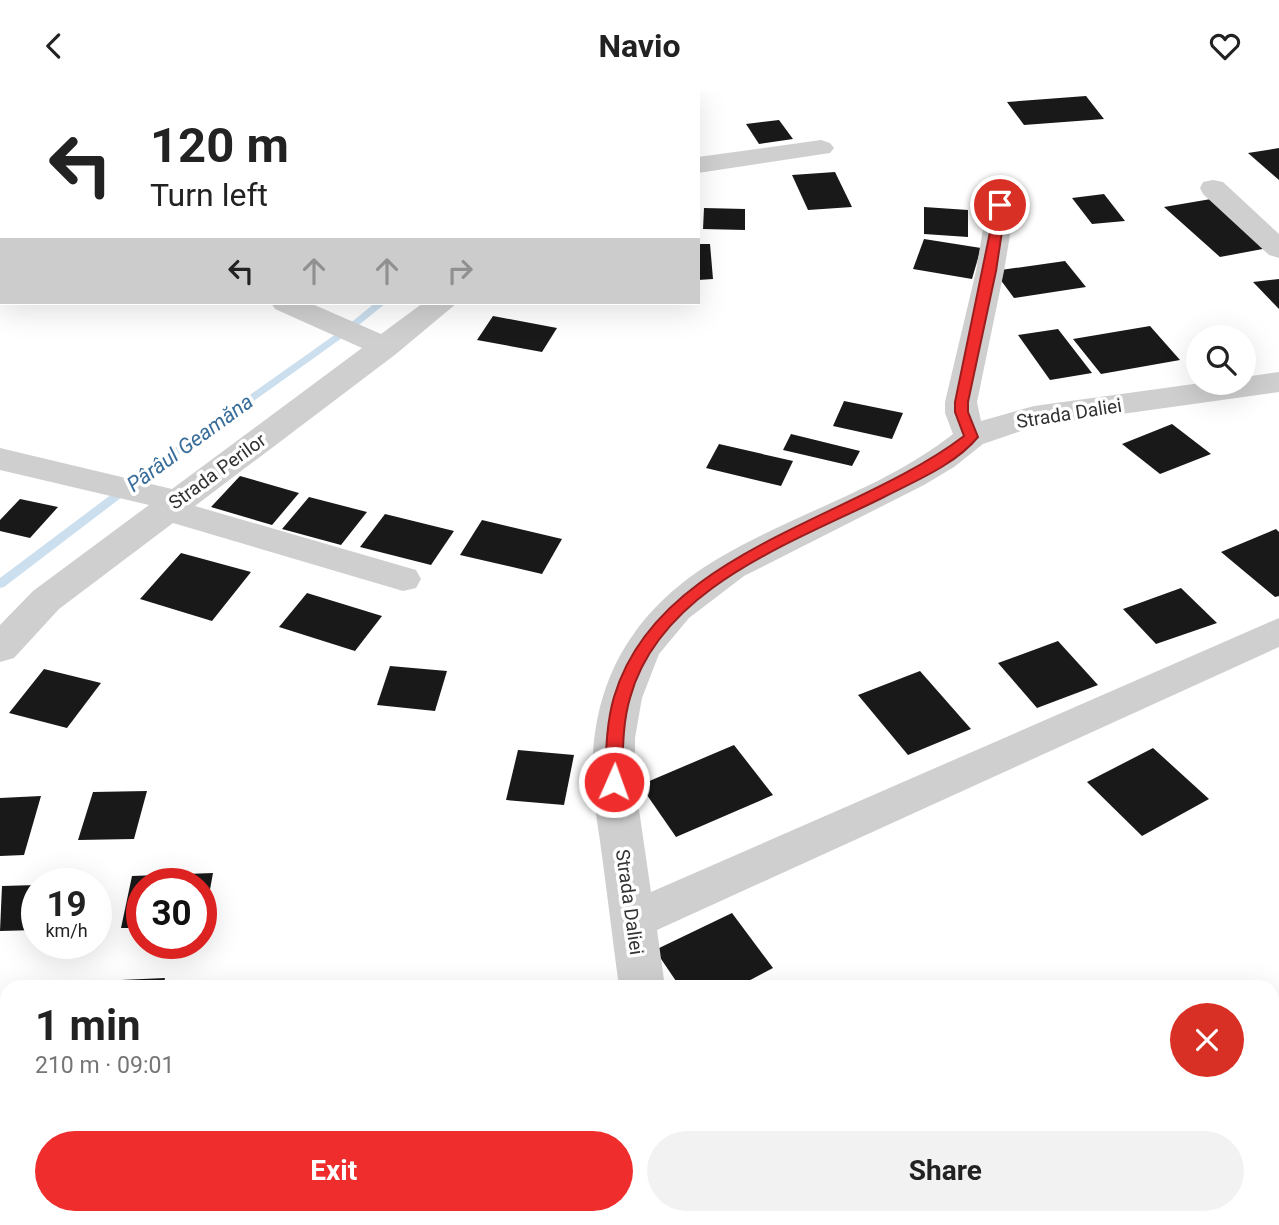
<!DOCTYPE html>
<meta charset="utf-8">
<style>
:root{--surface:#fff;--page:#f2f2f2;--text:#222;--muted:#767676;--accent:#ef2d2d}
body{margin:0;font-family:Roboto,sans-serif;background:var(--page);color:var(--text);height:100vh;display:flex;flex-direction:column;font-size:26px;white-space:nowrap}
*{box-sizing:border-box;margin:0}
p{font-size:23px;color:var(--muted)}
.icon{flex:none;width:38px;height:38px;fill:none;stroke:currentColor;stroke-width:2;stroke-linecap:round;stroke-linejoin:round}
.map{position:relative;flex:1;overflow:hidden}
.details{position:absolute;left:0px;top:889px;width:1279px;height:245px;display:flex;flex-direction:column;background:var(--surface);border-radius:21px 21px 0 0;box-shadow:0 7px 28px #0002}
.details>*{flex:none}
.guide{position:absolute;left:0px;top:0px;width:700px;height:214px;box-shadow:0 7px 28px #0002;background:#fff;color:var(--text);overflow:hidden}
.tools{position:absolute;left:1186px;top:234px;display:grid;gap:14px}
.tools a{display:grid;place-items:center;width:70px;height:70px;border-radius:50%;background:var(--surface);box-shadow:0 7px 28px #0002;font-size:35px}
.speed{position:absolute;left:21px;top:777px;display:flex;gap:14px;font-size:35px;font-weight:700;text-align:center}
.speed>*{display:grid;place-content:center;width:91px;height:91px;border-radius:50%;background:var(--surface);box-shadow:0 7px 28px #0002;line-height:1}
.speed small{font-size:18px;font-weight:400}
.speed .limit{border:10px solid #d22;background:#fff;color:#111}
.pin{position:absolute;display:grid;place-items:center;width:60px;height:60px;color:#fff;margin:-30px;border:4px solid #fff;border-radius:50%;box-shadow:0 2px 7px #0007}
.me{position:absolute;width:77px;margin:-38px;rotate:2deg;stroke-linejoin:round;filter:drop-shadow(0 0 5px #0008)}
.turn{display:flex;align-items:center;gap:24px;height:147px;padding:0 35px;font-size:32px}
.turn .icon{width:91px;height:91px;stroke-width:2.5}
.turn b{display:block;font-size:49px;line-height:60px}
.lanes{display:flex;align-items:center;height:66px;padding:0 35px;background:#0003;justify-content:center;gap:35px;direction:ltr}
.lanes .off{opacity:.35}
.round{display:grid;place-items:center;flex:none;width:74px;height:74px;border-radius:37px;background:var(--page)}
.head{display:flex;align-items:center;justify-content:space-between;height:119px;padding:0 35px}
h1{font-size:42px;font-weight:700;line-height:52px}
.button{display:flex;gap:14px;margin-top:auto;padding:14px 35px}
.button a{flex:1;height:80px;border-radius:42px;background:var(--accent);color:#fff;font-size:28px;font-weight:700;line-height:80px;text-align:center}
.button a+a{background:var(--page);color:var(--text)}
header{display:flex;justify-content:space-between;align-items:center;height:91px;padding:0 35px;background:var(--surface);font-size:32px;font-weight:700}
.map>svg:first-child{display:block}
</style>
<header><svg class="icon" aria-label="back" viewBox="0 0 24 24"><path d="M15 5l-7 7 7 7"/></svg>Navio<svg class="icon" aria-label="heart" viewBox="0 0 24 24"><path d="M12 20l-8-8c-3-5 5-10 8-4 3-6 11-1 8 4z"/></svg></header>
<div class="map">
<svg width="1279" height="1134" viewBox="0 0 1279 1134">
<rect width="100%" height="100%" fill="#fff"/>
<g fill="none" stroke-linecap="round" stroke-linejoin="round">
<!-- stream -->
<g fill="#cbdfef" fill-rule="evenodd">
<polygon points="450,0 458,0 459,2 451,2"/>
<polygon points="375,212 386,212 349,242 160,377 4,496 0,497 0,487 152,373 343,238"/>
</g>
</g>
<!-- building -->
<g fill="#191919">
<polygon points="1086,5 1104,28 1024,34 1007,11"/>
<polygon points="779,29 793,48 759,53 746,33"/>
<polygon points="1279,57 1279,89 1248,62"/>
<polygon points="835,81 852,116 808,119 792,84"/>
<polygon points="1104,103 1125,130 1092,133 1072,107"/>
<polygon points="1211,108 1268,157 1220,166 1164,116"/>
<polygon points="924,116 968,119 968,146 924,143"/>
<polygon points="704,117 745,118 745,139 703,138"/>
<polygon points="924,148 981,157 972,188 913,178"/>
<polygon points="698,153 710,153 713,188 698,189"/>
<polygon points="1065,170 1086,196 1014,207 994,180"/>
<polygon points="1279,188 1279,218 1253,191"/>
<polygon points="493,225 557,237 542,261 477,249"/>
<polygon points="1150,235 1180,269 1101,283 1073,248"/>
<polygon points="1058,238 1092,282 1050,289 1018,244"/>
<polygon points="844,310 903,322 892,348 833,335"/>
<polygon points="1172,333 1211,363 1160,383 1122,353"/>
<polygon points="791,343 860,360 852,375 783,359"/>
<polygon points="719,353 793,370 781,395 706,377"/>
<polygon points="240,385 299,402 272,434 211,416"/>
<polygon points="309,406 367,421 341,454 282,438"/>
<polygon points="20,408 58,416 30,447 0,440 0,429"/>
<polygon points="385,423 454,440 431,474 360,456"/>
<polygon points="482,429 562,448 542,483 460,464"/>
<polygon points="1276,438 1279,441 1279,505 1275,506 1221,461"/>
<polygon points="181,462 251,481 212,530 140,508"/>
<polygon points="1181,497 1217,532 1156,553 1123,518"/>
<polygon points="307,502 382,525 355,560 279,536"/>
<polygon points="1058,550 1098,594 1037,617 998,572"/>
<polygon points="390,575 447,580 435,620 377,614"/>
<polygon points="44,578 101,592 67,637 9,622"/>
<polygon points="920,580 971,638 908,664 858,604"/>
<polygon points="734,654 773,704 676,746 640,694"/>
<polygon points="1153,657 1209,708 1142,745 1087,691"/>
<polygon points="518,659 574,664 564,714 506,709"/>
<polygon points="147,700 134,748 78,749 93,701"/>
<polygon points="41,705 24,764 0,765 0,707"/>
<polygon points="213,782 203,837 201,793 142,793 142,837 121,837 132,785"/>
<polygon points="37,794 37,839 0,840 2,795"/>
<polygon points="732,822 773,877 737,896 680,896 655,859"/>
<polygon points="165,887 163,896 53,896 54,892"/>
<polygon points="23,1127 138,1127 137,1130 22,1134"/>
<polygon points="822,1127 942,1127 929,1134 827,1134"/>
</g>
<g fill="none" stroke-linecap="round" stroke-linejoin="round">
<!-- minor -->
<g fill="#cfcfcf" fill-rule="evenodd">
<polygon points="480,0 504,0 505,2 481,2"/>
<polygon points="821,49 830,52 834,57 830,62 698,82 698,66"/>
<polygon points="1213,89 1223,91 1279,143 1279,167 1269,164 1203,103 1200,97 1203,91"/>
<path d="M1001,106l10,2 4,6 -11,66 -27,131 4,19 53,-15 167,-23h43v-6l35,-5v20l-243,34 -53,18 -29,23 -30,18 -180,91 -55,42 -30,36 -17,44 -7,40v44l16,110 628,-274v29l-622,283 8,57h-46c-6,-44 -11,-87 -17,-131 -3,-25 -8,-50 -9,-74 -4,-100 41,-174 126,-224 76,-45 164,-69 234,-124l-8,-21v-11l31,-131 11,-66 4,-6z"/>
<polygon points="271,212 310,212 381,243 423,212 457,212 396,263 195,415 416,479 421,488 416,497 403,500 173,432 59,518 14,567 0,571 0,534 33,500 149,414 0,379 0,357 172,398 362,257 275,218"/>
<polygon points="650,1127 702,1127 704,1134 652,1134"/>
</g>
</g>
<!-- route -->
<path fill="#ef2d2d" stroke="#9b1d1d" stroke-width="2" d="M996,112l10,2 -10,66 -28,131v10l10,25c-23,28 -63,44 -94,60 -92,46 -224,91 -254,201 -8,27 -7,57 -8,84l-2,5h-12l-3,-5c1,-27 1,-58 9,-85 43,-146 240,-177 350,-261l-9,-24v-10z"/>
<g text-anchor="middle" stroke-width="7" stroke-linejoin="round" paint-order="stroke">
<!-- street labels -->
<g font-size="19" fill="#323232" stroke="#fff">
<text transform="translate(1069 322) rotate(-9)" y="7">Strada Daliei</text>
<text transform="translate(217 380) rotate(-36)" y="7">Strada Perilor</text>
<text transform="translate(630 811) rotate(82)" y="7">Strada Daliei</text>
</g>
<!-- water labels -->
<g font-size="21" font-style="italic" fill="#396d9a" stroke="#fff">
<text transform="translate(190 352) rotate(-36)" y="7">Pârâul Geamăna</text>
</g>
</g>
</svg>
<div class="tools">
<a><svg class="icon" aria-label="search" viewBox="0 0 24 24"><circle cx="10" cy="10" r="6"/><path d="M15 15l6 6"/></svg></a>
</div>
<div class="speed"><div>19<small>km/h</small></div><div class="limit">30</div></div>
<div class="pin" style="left:1000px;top:114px;background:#d93025"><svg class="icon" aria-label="arrive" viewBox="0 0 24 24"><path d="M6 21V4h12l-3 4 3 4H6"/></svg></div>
<svg class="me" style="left:614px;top:691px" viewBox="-20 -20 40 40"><circle r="17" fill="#ef2d2d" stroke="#fff" stroke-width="3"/><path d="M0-11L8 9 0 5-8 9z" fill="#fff"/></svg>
<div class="guide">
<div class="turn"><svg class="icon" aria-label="left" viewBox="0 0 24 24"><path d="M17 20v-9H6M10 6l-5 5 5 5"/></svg><div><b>120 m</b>Turn left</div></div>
<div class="lanes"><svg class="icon" aria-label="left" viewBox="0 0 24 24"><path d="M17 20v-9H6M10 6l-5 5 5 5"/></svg><svg class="icon off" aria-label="ahead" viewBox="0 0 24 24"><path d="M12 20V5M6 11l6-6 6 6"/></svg><svg class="icon off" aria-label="ahead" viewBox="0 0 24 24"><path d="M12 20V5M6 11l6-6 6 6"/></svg><svg class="icon off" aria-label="right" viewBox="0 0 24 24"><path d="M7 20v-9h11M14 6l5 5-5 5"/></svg></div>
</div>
<section class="details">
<div class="head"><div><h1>1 min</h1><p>210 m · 09:01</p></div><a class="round" style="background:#d93025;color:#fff"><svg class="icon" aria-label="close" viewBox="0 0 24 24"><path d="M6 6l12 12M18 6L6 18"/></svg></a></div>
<div class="button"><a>Exit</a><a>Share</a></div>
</section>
</div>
